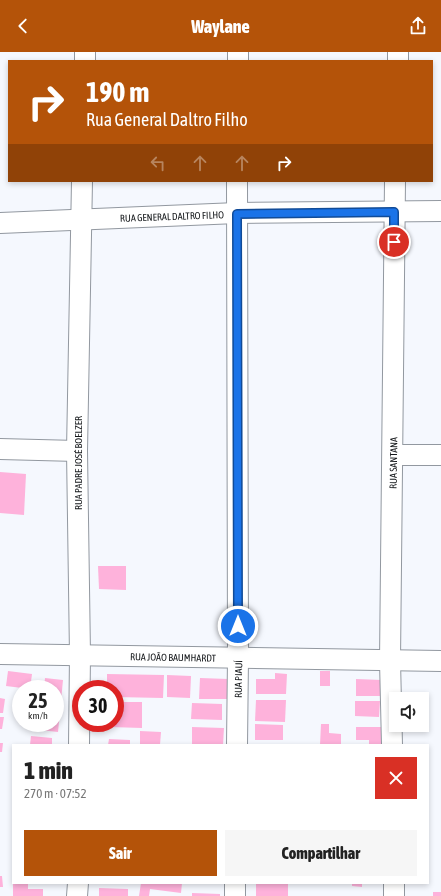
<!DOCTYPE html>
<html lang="pt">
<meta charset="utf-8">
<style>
:root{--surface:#fff;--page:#f6f6f6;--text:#222;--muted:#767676;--accent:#b45309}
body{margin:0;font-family:"Asap Condensed",sans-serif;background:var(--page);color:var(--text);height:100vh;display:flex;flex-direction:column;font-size:15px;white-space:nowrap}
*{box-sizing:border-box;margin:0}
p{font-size:13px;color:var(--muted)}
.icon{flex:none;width:22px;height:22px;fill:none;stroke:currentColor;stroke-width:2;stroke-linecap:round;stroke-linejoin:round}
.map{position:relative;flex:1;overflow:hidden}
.side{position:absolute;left:12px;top:692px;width:417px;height:140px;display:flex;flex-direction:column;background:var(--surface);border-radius:0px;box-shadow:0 2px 6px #0003}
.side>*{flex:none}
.hud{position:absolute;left:8px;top:8px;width:425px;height:122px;border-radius:0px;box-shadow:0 2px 6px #0003;background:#b45309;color:#fff;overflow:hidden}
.buttons{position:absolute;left:389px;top:640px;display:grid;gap:8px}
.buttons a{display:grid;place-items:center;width:40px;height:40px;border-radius:0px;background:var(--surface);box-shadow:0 2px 6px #0003;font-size:20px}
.speed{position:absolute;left:12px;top:628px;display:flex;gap:8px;font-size:20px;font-weight:700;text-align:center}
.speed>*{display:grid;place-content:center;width:52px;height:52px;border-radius:50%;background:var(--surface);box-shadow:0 2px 6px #0003;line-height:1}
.speed small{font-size:10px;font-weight:400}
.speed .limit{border:6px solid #d22;background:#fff;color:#111}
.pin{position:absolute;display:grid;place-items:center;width:34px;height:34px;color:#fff;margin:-17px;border:2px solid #fff;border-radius:50%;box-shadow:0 1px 4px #0007}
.me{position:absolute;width:44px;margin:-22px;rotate:0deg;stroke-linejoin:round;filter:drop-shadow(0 0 3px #0008)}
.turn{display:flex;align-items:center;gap:14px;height:84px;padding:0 12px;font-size:18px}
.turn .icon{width:52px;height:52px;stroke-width:2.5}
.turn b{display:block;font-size:28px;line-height:34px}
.lanes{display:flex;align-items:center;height:38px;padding:0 12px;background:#0003;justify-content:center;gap:20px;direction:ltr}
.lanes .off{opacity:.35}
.round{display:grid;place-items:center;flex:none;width:42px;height:42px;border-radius:0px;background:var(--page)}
.headline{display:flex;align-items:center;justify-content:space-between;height:68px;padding:0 12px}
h1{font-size:24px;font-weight:800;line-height:30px}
.action{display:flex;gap:8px;margin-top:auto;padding:8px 12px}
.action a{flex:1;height:46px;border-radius:0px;background:var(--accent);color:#fff;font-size:16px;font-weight:800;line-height:46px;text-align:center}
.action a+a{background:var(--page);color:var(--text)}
header{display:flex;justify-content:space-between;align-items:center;height:52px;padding:0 12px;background:var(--accent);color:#fff;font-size:18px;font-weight:800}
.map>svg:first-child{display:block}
</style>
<header><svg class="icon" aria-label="back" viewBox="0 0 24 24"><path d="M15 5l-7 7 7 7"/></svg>Waylane<svg class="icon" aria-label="share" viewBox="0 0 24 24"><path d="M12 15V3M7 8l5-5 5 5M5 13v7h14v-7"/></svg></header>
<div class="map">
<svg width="441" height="844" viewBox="0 0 441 844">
<rect width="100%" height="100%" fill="#f5f8fe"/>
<!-- building -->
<g fill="#feb2db">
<polygon points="0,420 26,422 24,463 0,461"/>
<polygon points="98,514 126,514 126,538 99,537"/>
<polygon points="8,619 32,622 30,637 6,634"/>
<rect x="320" y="619" width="10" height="15"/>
<polygon points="275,621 287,622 286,642 256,642 256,627 275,627"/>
<polygon points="107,622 164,623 163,646 115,645 115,637 107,637"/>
<polygon points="167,623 191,624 190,646 167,645"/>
<polygon points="45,626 63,628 58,680 40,678 40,671 55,671 55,637 44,637"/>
<polygon points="200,626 228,627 228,647 199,647"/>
<polygon points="356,627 382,628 382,644 356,644"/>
<polygon points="0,646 5,647 3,661 0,661"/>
<polygon points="256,648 286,648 285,670 255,669"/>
<polygon points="355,649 380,649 379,665 355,664"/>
<polygon points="115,650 142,650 142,676 110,675 111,671 115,671"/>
<polygon points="192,651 222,652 222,668 191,667"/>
<polygon points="0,665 4,665 2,677 0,677"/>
<polygon points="255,672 283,673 283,688 255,688"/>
<polygon points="321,672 329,672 329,681 341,682 341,693 320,693"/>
<polygon points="192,675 224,676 223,693 192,693"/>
<polygon points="356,675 382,675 381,693 369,693 369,688 356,688"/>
<polygon points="140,679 161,680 160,693 140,693"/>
<polygon points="31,684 52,686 52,693 30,693"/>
<polygon points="109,687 130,688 130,693 108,693"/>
<polygon points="0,691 3,691 2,700 0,700"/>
<polygon points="0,824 2,824 3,835 0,835"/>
<polygon points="13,831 28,831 28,837 43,837 43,844 13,844"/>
<polygon points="141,831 182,831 181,841 150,837 149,844 139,844"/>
<rect x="256" y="831" width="32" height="13"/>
<polygon points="352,831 362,831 362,835 352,834"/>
<polygon points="99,836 128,837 128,844 99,844"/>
<rect x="433" y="840" width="8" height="4"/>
<polygon points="192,841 220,842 220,844 192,844"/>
</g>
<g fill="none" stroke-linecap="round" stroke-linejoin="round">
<defs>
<g id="minor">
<polyline points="85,9 85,0"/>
<polyline points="238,9 238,0"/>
<polyline points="398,9 398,0"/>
<polyline points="0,171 237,161 441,159"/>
<polyline points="0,397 77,399"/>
<polyline points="393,403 441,403"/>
<polyline points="0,602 441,609"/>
<polyline points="79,693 80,603 77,399 82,129"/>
<polyline points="237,693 238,606 237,129"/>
<polyline points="392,693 390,609 395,129"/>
<polyline points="394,831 394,844"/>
<polyline points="77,844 78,831"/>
<polyline points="235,844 235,831"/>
</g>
</defs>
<!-- minor casing -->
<use href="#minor" stroke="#9298a0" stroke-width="22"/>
<!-- minor -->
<use href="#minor" stroke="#fff" stroke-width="20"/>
</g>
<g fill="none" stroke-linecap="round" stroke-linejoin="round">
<defs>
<polyline id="route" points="238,574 237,162 394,160 394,190"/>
</defs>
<!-- route casing -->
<use href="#route" stroke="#114b97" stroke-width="10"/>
<!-- route -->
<use href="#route" stroke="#1a73e8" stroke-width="7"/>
</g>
<g text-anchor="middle" stroke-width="3.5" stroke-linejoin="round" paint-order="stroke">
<!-- street labels -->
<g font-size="10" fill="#131619" stroke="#fff">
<text transform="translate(172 164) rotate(-2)" y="4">RUA GENERAL DALTRO FILHO</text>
<text transform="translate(78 411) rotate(-90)" y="4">RUA PADRE JOSÉ BOELZER</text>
<text transform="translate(393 411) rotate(-89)" y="4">RUA SANTANA</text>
<text transform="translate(173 605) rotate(1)" y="4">RUA JOÃO BAUMHARDT</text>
<text transform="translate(238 627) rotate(-89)" y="4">RUA PIAUÍ</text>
</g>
</g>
</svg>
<div class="buttons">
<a><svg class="icon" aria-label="sound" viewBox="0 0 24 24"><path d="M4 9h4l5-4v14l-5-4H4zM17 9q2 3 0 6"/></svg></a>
</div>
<div class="speed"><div>25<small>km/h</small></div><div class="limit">30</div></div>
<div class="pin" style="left:394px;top:190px;background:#d93025"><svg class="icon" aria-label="arrive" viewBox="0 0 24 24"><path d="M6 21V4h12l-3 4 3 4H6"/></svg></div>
<svg class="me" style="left:238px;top:574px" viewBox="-20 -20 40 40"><circle r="17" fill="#1a73e8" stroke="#fff" stroke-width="3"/><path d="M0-11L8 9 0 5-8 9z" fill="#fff"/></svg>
<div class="hud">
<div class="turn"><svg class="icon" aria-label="right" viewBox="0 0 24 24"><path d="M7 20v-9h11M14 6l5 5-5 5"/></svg><div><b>190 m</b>Rua General Daltro Filho</div></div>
<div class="lanes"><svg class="icon off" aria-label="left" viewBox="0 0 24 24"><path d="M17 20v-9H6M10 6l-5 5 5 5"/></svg><svg class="icon off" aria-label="ahead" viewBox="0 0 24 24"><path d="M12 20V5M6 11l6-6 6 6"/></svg><svg class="icon off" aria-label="ahead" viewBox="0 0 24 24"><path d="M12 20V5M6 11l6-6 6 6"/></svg><svg class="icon" aria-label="right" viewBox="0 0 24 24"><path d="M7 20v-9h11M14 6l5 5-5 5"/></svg></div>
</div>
<section class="side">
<div class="headline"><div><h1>1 min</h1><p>270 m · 07:52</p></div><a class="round" style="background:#d93025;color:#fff"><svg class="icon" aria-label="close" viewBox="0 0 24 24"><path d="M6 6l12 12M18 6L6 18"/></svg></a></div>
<div class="action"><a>Sair</a><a>Compartilhar</a></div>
</section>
</div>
